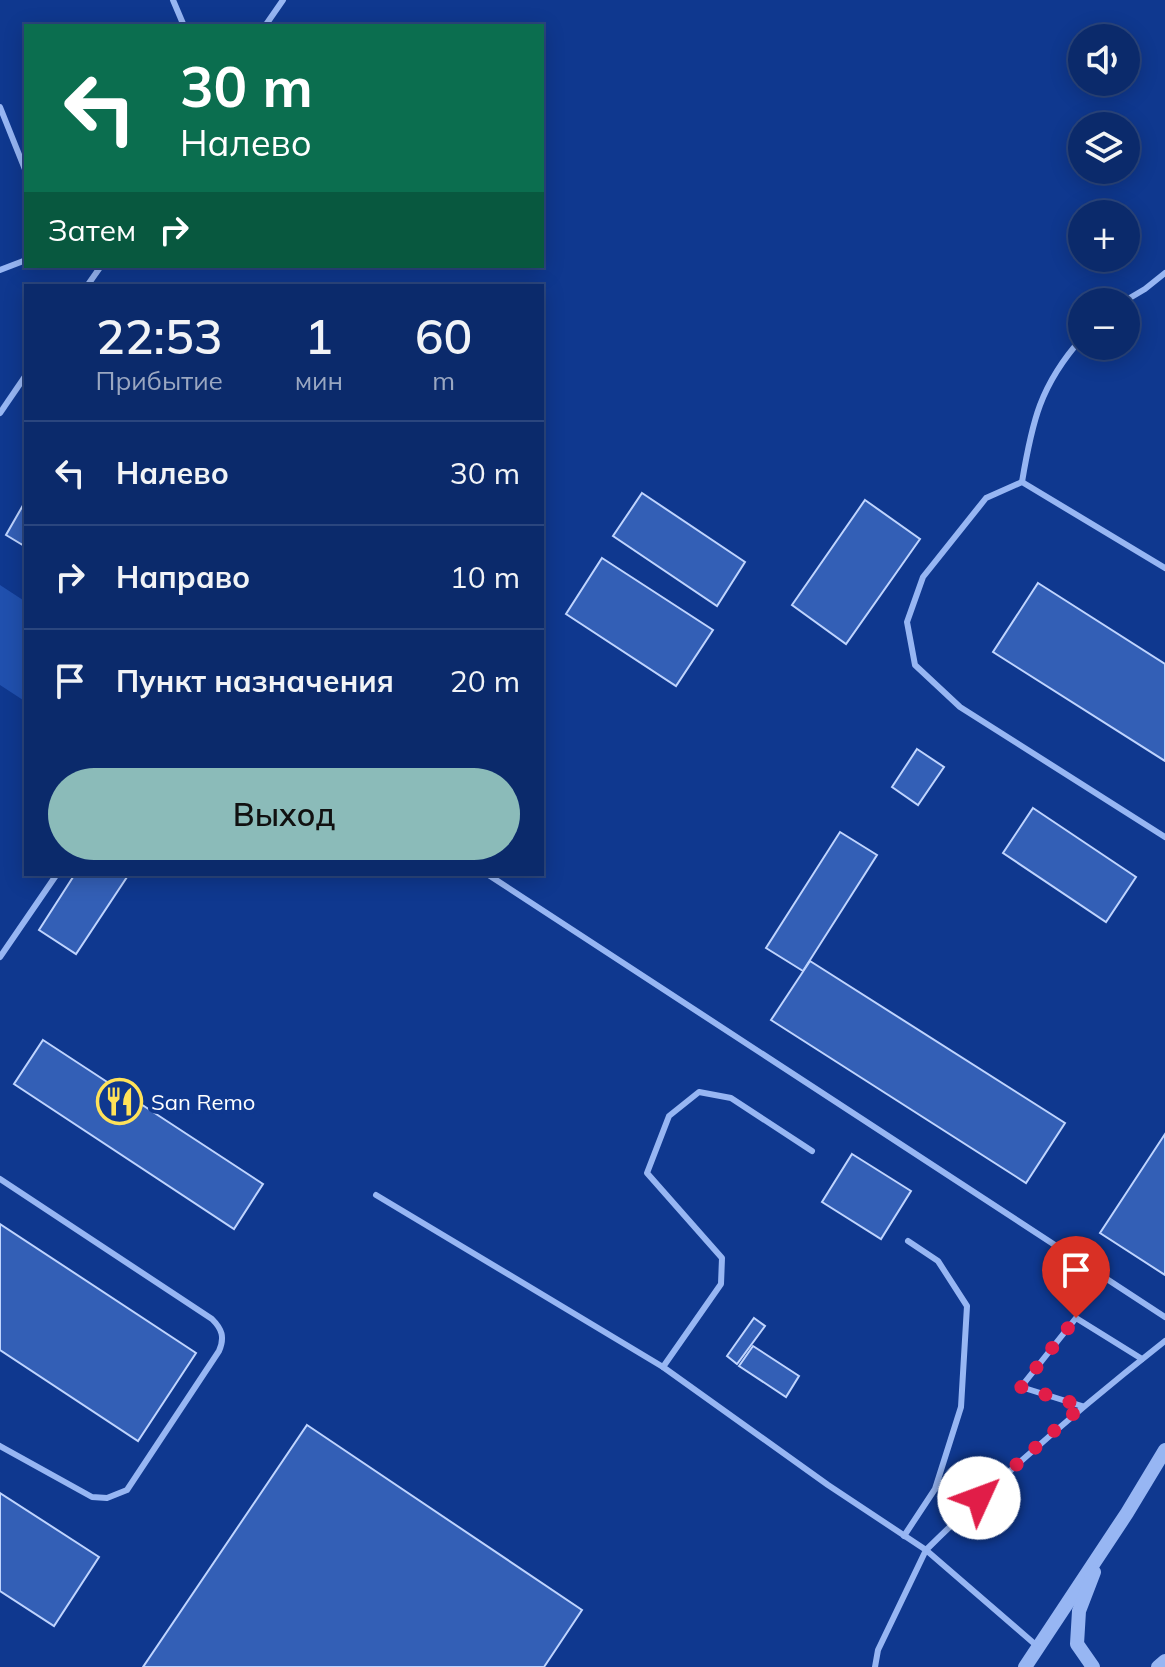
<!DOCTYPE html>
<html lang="ru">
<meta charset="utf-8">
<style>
:root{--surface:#0b2a6b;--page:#143271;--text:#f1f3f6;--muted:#9aa7c1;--line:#2b467e;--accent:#8bbbb9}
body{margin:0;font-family:Mulish,sans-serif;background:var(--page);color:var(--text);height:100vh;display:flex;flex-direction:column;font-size:30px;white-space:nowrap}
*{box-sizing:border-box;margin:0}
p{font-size:26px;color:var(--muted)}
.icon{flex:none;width:44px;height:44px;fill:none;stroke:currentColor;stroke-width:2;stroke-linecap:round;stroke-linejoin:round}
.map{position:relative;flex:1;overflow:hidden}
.details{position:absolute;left:24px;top:284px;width:520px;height:592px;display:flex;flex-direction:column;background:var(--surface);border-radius:0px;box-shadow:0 4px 20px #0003,0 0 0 2px var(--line)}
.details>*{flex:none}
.banner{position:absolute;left:24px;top:24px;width:520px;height:244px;border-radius:0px;box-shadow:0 4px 20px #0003,0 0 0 2px var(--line);background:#0b6e4f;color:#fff;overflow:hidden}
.fabs{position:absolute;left:1068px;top:24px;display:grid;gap:16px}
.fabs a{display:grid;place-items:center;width:72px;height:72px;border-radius:50%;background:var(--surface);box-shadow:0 4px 20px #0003,0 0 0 2px var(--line);font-size:40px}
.pin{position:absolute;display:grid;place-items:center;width:68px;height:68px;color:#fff;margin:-82px -34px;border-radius:50% 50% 50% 0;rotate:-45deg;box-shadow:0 0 8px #0007}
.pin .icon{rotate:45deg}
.me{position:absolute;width:88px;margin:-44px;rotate:47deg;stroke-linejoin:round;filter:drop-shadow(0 0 6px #0008)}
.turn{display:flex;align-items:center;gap:28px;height:168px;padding:0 24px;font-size:36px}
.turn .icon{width:104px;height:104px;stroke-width:2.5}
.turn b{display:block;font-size:56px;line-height:68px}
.then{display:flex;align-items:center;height:76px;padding:0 24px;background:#0003;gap:16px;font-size:30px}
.eta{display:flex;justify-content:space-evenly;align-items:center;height:136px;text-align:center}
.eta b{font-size:48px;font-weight:600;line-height:56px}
.primary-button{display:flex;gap:16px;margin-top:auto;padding:16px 24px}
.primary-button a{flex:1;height:92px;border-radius:48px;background:var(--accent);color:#111;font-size:32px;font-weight:600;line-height:92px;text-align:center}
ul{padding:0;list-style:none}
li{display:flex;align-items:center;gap:24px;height:104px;padding:0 24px;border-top:2px solid var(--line)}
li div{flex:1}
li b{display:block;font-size:30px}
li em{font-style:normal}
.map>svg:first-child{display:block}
</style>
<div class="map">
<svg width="1165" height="1667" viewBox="0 0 1165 1667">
<rect width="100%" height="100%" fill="#0f388f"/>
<!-- green -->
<polygon fill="#2050ae" points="0,585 26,602 26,702 0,685"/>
<!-- building -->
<g fill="#335fb6" stroke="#bfd4fe" stroke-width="2">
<polygon points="642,493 745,562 717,606 613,536"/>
<polygon points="26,500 26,547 6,535"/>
<polygon points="865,500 920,539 846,644 792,605"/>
<polygon points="602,558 713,630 676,686 566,614"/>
<polygon points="1038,583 1165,664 1165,761 993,652"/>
<polygon points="917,749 944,767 918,805 892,787"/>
<polygon points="1033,808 1136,877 1106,922 1003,853"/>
<polygon points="840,832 877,855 803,971 766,948"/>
<polygon points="75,874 129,874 76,954 39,930"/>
<polygon points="810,961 1065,1123 1026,1183 771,1020"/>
<polygon points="43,1040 263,1184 234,1229 14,1084"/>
<polygon points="1165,1134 1165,1275 1100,1233"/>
<polygon points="852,1154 911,1191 881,1239 822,1202"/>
<polygon points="0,1224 196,1353 138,1441 0,1350"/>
<polygon points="754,1318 765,1326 737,1364 727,1356"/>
<polygon points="753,1346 799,1376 786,1397 739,1366"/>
<polygon points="307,1425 582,1610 544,1667 143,1667"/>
<polygon points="0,1493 99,1557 54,1626 0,1591"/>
</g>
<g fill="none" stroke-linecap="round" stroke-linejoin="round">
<!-- service -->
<g stroke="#97b6f3" stroke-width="6">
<polyline points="173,0 184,26"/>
<polyline points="265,26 283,0"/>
<polyline points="0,107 26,172"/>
<polyline points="0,270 26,260"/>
<polyline points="87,286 101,266"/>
<polyline points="1123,302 1145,289 1165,273"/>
<polyline points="0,413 26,375"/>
<path d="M1022,482c10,-60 18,-97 60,-144"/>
<polyline points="1165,568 1022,482 986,498 923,577 907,622 915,665 960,707 1165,837"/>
<polyline points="487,874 1165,1317"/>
<polyline points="0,957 57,874"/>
<path d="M0,1179l212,140c10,10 13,18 7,32l-92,139 -20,8 -15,-1 -92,-51"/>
<polyline points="376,1195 663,1367 828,1485 926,1550 878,1650 875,1667"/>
<polyline points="663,1367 721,1284 722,1258 647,1173 669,1116 699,1092 731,1098 812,1151"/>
<polyline points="1082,1406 1021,1387 1076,1318 1142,1359"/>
<polyline points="904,1536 935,1489 961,1407 967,1306 938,1261 908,1241"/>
<path d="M1037,1646l-111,-96c76,-75 155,-143 239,-209"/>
</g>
<!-- tertiary -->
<g stroke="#97b6f3" stroke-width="14">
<polyline points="1025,1667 1127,1513 1165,1450"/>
<polyline points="1093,1667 1077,1644 1079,1611 1094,1572"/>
<polyline points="1158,1667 1165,1661"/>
</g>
</g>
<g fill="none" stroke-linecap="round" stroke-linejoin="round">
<!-- route -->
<polyline stroke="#e11d48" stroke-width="14" stroke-dasharray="0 25.2" points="979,1498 1082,1406 1021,1387 1076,1318"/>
</g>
<!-- icons -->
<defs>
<symbol id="restaurant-ring" viewBox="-11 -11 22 22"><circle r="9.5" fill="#0f388f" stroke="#ffe259" stroke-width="1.5"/><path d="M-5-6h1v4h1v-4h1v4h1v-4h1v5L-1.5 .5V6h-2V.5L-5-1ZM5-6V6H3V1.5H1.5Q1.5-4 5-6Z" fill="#ffe259"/></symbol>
</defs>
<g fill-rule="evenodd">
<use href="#restaurant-ring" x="94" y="1076" width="51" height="51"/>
</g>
<g text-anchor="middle" stroke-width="8" stroke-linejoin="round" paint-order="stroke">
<!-- poi labels -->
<g font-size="22" fill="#fff" stroke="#0f388f" text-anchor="start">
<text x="151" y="1110">San Remo</text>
</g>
</g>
</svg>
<div class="fabs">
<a><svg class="icon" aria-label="sound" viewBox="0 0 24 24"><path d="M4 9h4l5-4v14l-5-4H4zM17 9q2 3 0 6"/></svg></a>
<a><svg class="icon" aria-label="layers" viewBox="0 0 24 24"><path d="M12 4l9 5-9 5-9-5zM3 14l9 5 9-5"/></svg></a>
<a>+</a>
<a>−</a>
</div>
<div class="pin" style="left:1076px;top:1318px;background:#d93025"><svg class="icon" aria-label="arrive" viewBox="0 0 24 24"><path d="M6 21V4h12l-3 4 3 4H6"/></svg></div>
<svg class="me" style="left:979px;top:1498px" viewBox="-20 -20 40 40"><circle r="19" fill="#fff"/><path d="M0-13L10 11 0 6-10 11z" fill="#e11d48"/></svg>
<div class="banner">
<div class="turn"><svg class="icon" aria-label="left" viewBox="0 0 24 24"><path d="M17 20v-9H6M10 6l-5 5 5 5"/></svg><div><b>30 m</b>Налево</div></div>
<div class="then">Затем<svg class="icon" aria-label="right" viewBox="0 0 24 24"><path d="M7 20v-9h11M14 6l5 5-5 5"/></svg></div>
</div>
<section class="details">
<div class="eta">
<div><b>22:53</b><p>Прибытие</p></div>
<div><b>1</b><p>мин</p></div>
<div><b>60</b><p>m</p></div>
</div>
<ul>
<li><svg class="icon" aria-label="left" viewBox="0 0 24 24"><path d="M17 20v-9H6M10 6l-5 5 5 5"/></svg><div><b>Налево</b></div><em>30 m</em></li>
<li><svg class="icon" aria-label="right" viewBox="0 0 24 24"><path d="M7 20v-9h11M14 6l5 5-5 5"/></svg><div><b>Направо</b></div><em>10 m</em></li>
<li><svg class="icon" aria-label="arrive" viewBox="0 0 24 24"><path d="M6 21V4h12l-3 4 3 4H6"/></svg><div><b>Пункт назначения</b></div><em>20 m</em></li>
</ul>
<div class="primary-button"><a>Выход</a></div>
</section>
</div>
